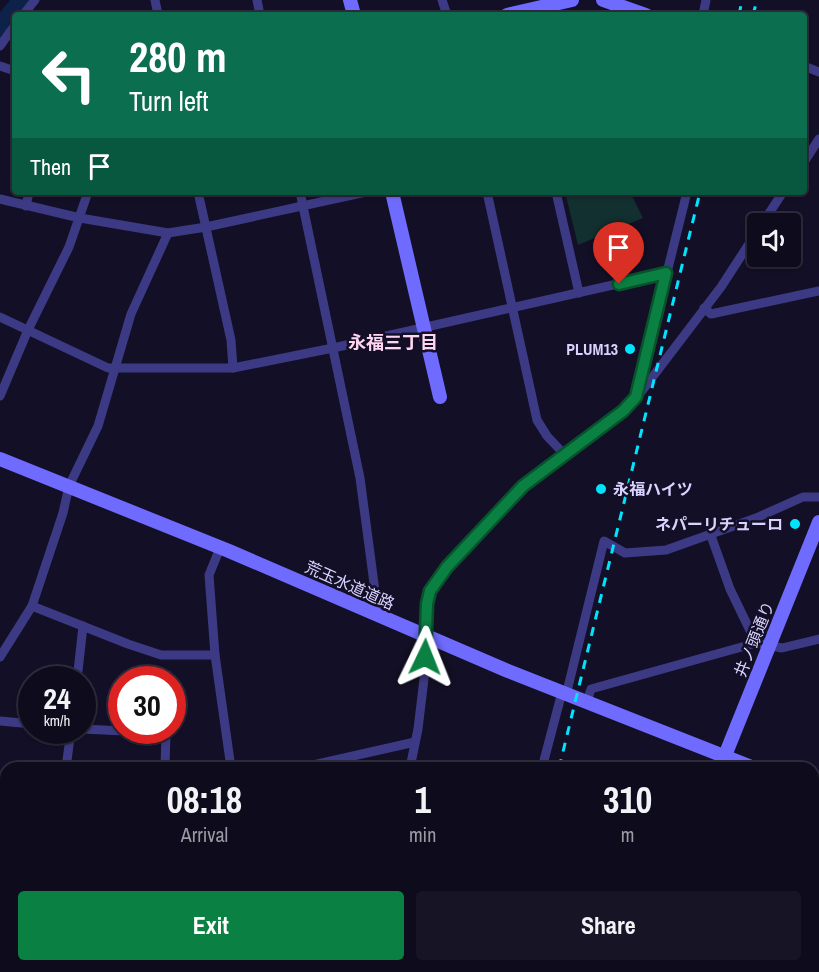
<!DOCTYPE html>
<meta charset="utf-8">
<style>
:root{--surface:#0e0b1c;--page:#171425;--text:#f1f3f6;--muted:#9b9ba3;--line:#2e2b3b;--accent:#0b8043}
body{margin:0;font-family:"Archivo Narrow","Noto Sans JP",sans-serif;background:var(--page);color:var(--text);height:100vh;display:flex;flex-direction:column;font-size:22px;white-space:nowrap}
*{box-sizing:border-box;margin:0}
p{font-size:20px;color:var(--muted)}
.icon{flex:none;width:33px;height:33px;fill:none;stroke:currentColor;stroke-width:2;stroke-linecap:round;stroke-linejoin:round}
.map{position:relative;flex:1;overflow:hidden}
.side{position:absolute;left:0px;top:762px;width:819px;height:210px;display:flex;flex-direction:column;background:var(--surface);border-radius:18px 18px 0 0;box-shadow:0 2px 4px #0004,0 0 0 2px var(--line)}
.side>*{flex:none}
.banner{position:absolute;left:12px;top:12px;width:795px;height:183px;border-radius:6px;box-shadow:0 2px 4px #0004,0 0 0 2px var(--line);background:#0b6e4f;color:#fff;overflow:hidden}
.buttons{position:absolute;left:747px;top:213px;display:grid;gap:12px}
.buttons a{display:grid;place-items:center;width:54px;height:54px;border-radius:6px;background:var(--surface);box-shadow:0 2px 4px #0004,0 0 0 2px var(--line);font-size:30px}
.speed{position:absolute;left:18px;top:666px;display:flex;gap:12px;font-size:30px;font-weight:700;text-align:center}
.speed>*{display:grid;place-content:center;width:78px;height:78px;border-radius:50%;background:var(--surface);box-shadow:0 2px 4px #0004,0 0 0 2px var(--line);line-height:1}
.speed small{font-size:15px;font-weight:400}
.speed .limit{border:9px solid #d22;background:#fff;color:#111}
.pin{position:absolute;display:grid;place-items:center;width:51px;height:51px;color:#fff;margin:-62px -26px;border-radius:50% 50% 50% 0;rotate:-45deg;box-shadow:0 0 6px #0007}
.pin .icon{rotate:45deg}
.me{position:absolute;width:66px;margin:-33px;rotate:2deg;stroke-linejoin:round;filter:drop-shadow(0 0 4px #0008)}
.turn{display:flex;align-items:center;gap:21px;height:126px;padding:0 18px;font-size:27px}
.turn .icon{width:78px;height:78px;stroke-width:2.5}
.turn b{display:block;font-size:42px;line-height:51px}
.then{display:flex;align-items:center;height:57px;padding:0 18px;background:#0003;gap:12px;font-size:22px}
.eta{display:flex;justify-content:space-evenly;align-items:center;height:102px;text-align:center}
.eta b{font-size:36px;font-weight:800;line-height:42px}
.button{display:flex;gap:12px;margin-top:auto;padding:12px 18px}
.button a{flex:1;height:69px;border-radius:6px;background:var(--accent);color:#fff;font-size:24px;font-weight:800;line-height:69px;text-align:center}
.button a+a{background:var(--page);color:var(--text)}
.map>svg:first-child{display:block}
</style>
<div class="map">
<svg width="819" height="972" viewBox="0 0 819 972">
<rect width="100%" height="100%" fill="#130f26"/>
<!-- green -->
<polygon fill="#12302f" points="565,192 630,192 643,218 578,245"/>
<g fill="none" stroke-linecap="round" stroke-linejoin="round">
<!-- river -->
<polyline stroke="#0c2248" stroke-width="20" points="0,28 23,0"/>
<!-- street -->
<g stroke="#3d3a85" stroke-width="9">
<polyline points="155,0 158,15"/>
<polyline points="257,0 260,15"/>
<polyline points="442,0 447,15"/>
<polyline points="23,15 35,0"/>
<polyline points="614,15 617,0"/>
<polyline points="703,15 706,0"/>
<polyline points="0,46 15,25"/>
<polyline points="0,66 15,71"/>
<polyline points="804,66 819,72"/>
<polyline points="804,162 819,139"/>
<polyline points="198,192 231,340 233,368"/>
<polyline points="300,192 360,478 377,606 372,614"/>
<polyline points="487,192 537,420 547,436 564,454"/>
<polyline points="556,192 579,293"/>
<polyline points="0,199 80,218 168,233 206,227 366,192"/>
<polyline points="26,206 29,192"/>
<polyline points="762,224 783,192"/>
<polyline points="704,308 711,314 819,291"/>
<polyline points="0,317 108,368 233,368 333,348 666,273"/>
<polyline points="0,396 28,330 69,247 88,192"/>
<polyline points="638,396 721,287 758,230"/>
<polyline points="710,533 730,589 756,643"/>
<polyline points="220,548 209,575 215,655 231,768"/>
<polyline points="32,606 128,644 161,655 215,655"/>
<polyline points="0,657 32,606 63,513 69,486 98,426 131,314 168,233"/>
<polyline points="77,680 83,626"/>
<polyline points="587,702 591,689 756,643 782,648 819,639"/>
<polyline points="0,721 32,724"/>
<polyline points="82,729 166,733 165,768"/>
<polyline points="66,768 71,730"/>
<polyline points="300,768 415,742"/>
<polyline points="410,768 418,729 424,679 427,604 430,591 447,567 523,486 623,411 636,397 687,192"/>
<polyline points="542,768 561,696 565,693 568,687 604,541 625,553 666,550 756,518 803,497 819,497"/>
<polyline points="0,816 6,816"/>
<polyline points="813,836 819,870"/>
<polyline points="0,882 6,883"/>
<polyline points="193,966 211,972"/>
<polyline points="776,966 779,972"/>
<polyline points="0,968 7,972"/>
<polyline points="74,972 79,966"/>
<polyline points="126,972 129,966"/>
<polyline points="244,972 244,966"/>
<polyline points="341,972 342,966"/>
<polyline points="496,972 497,966"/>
</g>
<!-- secondary -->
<g stroke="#6f6bff" stroke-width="14">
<polyline points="350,0 354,15"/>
<polyline points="603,0 646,15"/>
<polyline points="507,15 572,0"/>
<polyline points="392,192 440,397"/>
<polyline points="0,459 229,551 508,671 754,768"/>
<polyline points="720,768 819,522"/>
<polyline points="813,793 819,795"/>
<polyline points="638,972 640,966"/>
</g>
<!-- rail -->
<g stroke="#00e5ff" stroke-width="3" stroke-dasharray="9 8" stroke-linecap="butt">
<polyline points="739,15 742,0"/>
<polyline points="753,15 757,0"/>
<polyline points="559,768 700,192"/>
<polyline points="509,972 511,966"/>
<polyline points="520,972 521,966"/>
<polyline points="530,972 531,966"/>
</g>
</g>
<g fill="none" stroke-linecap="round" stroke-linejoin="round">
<defs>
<polyline id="route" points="425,657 427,604 430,591 447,567 523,486 623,411 636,397 666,273 619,284"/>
</defs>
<!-- route casing -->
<use href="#route" stroke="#07532c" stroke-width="15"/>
<!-- route -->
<use href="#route" stroke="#0b8043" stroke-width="10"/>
</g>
<!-- markers -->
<g fill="#00e5ff" stroke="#130f26" stroke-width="2">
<circle cx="630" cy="349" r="6"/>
<circle cx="601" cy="489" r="6"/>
<circle cx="795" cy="524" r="6"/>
</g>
<g text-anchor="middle" stroke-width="5" stroke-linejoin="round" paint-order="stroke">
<!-- poi labels -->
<g font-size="16" font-weight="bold" fill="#d9d4ff" stroke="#130f26" text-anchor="end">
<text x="618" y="355">PLUM13</text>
<text x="613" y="495" text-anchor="start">永福ハイツ</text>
<text x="783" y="530">ネパーリチューロ</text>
</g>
<!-- street labels -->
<g font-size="16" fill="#d9d4ff" stroke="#130f26">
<text transform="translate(350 585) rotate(24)" y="6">荒玉水道道路</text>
<text transform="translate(754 639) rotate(-68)" y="6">井ノ頭通り</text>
</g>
<!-- neighbourhood labels -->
<g font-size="18" font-weight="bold" fill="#ffd6f0" stroke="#130f26">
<text x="393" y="349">永福三丁目</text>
</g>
</g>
</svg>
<div class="buttons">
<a><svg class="icon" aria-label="sound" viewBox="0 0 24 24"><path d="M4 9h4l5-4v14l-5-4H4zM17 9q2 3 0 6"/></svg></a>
</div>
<div class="speed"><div>24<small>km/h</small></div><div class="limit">30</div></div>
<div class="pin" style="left:619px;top:284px;background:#d93025"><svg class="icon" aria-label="arrive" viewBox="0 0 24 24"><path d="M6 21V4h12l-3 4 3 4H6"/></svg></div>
<svg class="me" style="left:425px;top:657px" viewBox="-20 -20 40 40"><path d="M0-17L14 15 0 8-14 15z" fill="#0b8043" stroke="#fff" stroke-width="4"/></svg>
<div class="banner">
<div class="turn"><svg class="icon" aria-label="left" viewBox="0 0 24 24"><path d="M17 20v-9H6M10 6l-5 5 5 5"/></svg><div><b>280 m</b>Turn left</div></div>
<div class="then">Then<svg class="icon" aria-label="arrive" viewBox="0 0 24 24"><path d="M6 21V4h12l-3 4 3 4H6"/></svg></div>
</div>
<section class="side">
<div class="eta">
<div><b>08:18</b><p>Arrival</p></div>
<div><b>1</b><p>min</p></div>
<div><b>310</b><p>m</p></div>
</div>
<div class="button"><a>Exit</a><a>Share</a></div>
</section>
</div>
